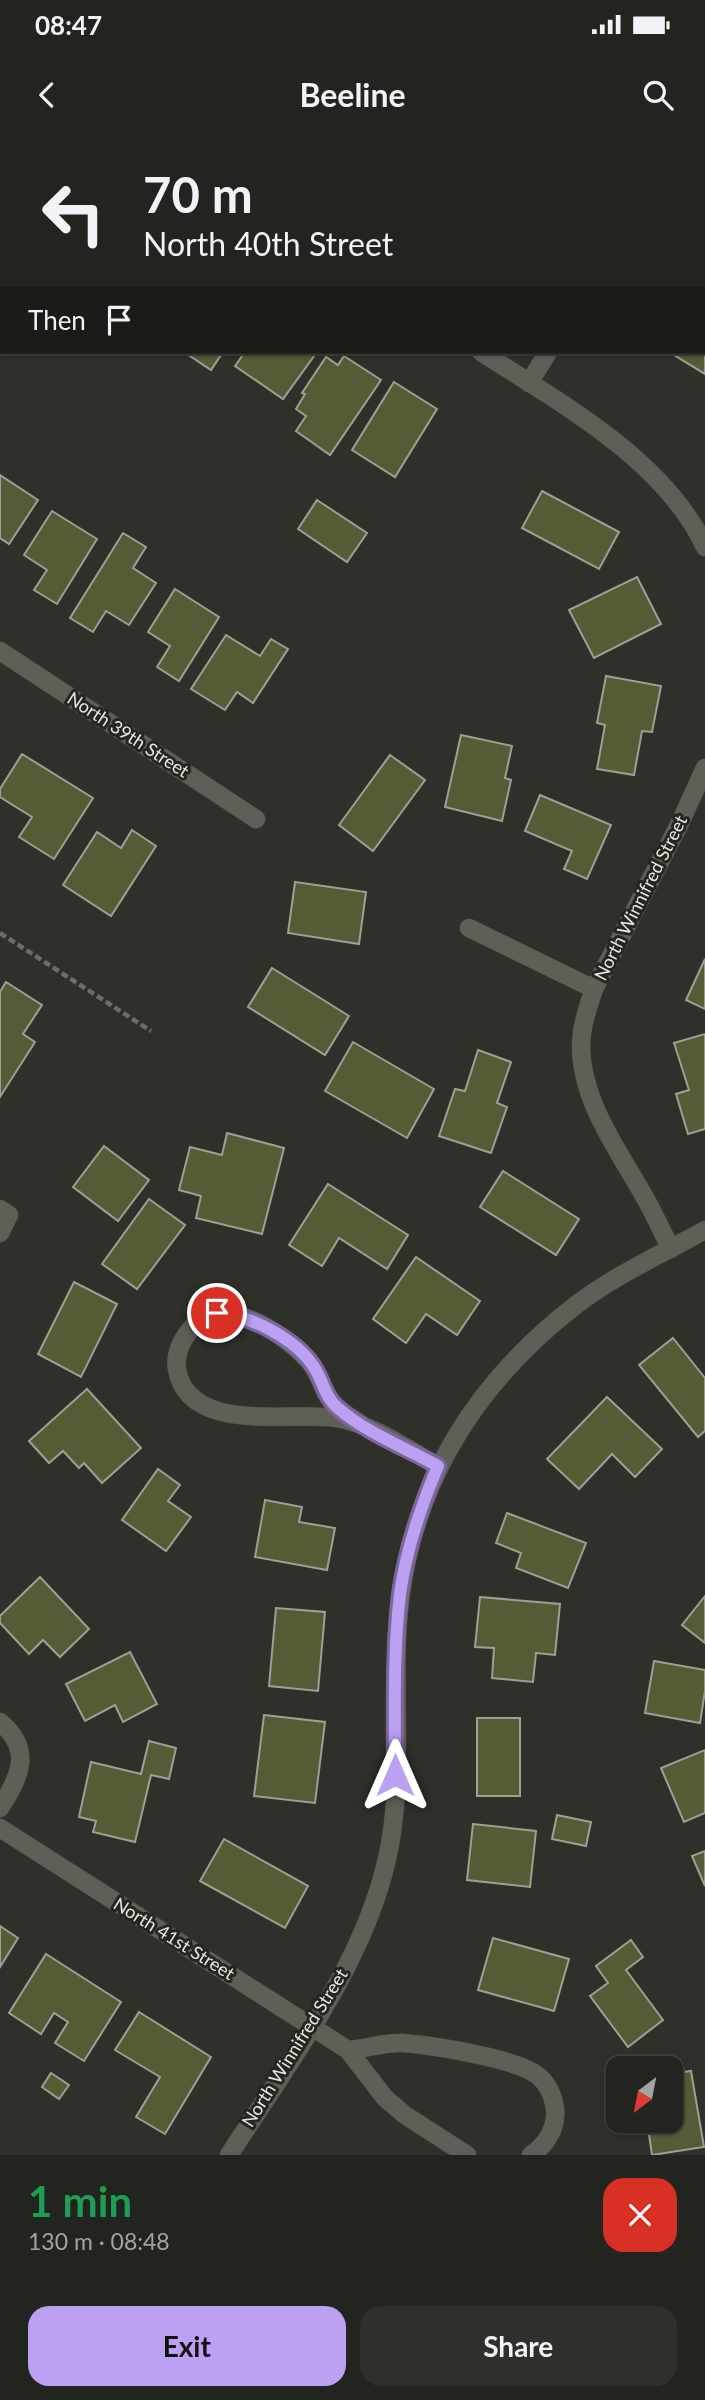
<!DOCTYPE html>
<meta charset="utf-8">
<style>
:root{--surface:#22241f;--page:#2e302c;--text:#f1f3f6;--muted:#a2a4a4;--line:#3f413d;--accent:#bca0f2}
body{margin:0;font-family:Lato,sans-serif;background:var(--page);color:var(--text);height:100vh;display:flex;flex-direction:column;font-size:26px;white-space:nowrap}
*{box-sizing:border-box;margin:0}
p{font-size:23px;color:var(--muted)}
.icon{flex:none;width:38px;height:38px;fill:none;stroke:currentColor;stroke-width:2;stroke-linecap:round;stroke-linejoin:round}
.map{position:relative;height:2015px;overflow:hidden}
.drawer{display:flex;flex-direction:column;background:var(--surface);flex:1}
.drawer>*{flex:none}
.banner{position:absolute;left:0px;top:0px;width:705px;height:214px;box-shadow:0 2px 5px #0004,0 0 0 2px var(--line);background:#22241f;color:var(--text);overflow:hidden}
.needle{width:46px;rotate:212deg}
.fabs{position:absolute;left:606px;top:1916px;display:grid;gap:14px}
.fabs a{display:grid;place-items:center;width:77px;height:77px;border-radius:14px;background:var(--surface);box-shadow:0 2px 5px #0004,0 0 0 2px var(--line);font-size:35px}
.pin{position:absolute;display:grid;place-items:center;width:60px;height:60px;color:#fff;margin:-30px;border:4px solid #fff;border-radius:50%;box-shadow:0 2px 7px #0007}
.me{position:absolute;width:77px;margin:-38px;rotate:0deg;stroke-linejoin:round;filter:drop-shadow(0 0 5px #0008)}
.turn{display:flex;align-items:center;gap:24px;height:147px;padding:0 28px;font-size:32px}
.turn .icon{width:91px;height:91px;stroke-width:2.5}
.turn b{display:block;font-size:49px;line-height:60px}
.then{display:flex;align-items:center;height:66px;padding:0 28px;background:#0003;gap:14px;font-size:26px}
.round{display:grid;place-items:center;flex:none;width:74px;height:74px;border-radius:21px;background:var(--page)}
.head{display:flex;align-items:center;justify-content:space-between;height:119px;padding:0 28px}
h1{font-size:42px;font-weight:700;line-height:52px;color:#1e9e55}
.cta{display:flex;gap:14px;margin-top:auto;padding:14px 28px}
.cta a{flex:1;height:80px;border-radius:21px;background:var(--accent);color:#111;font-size:28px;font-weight:700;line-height:80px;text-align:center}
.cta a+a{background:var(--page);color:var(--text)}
.status{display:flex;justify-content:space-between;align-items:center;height:49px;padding:0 35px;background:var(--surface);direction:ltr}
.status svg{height:19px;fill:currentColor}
header{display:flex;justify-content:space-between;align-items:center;height:91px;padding:0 28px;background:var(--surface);font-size:32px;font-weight:700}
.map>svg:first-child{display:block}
</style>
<div class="status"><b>08:47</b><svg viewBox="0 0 49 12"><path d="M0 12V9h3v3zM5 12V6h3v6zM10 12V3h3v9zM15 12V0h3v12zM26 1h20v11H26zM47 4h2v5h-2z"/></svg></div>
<header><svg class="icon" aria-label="back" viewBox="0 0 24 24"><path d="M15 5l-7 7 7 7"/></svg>Beeline<svg class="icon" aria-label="search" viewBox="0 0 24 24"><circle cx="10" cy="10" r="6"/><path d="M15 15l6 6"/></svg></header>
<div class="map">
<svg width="705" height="2015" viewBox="0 0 705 2015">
<rect width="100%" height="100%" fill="#2e3029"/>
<!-- building -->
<g fill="#535c35" stroke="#9ea097" stroke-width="2">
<polygon points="2,0 24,2 2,2 2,79 0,3"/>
<polygon points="704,172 705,173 705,234 669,212 704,212"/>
<polygon points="184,212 223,212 211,230"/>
<polygon points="245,212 317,212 283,259 235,226"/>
<polygon points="344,216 381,240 330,315 296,291 306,276 296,269 305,254 302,253 326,217 338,225"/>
<polygon points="394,242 437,269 395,337 352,310"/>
<polygon points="0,335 38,360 9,404 0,398"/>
<polygon points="542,351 619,392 599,429 522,388"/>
<polygon points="317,360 367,393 347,422 298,389"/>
<polygon points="52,371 97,399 57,464 34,450 47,430 24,415"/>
<polygon points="123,393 146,407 133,428 156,443 129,485 106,471 93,492 70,478"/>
<polygon points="637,437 661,484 594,518 569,470"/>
<polygon points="175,449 219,477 179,541 157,527 170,506 148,492"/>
<polygon points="226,495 260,516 271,499 288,509 253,563 237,552 225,570 191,549"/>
<polygon points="606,536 661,546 652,592 642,591 634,635 597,629 605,585 597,583"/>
<polygon points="461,595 512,606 505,638 511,640 502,681 445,667"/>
<polygon points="22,614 93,658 54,719 19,697 32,677 0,657 0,649"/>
<polygon points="390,615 425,640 373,711 339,685"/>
<polygon points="540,655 611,685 587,739 564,729 572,711 525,691"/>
<polygon points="132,690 156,706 111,776 63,745 97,692 121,708"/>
<polygon points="295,742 366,752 359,804 288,793"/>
<polygon points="705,819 705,869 686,860"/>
<polygon points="272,828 349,876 325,915 248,867"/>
<polygon points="6,842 42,865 23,894 35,902 0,957 0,852"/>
<polygon points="705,894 705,989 688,994 676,954 689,950 674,903"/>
<polygon points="353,902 434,949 407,998 325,951"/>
<polygon points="478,910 511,922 497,963 507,967 491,1013 439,996 455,949 465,951"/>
<polygon points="227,993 284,1008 262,1094 196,1078 201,1056 179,1050 190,1007 222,1015"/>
<polygon points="104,1006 149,1040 118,1081 73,1047"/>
<polygon points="503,1031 579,1079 556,1115 480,1067"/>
<polygon points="328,1044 408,1095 387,1129 339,1098 322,1126 289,1105"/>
<polygon points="149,1059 185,1085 137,1149 102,1124"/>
<polygon points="416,1117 480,1161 457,1195 426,1174 406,1203 373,1179"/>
<polygon points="74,1142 117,1164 81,1237 38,1214"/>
<polygon points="673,1198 705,1238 705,1291 698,1297 639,1225"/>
<polygon points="87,1249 141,1308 102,1343 84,1323 79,1328 63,1311 49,1323 29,1301"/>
<polygon points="607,1257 662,1309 635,1337 612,1314 579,1349 547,1319"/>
<polygon points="158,1329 180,1345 168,1361 191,1377 166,1411 122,1380"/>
<polygon points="265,1360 302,1367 299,1382 335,1388 327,1430 255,1417"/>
<polygon points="507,1373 586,1403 568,1448 516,1428 521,1413 496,1403"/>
<polygon points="40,1437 89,1489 60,1517 43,1500 29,1514 0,1483 0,1476"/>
<polygon points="705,1456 705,1503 682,1485"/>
<polygon points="480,1457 560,1464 555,1515 536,1513 533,1542 492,1538 494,1508 475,1507"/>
<polygon points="276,1468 325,1472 318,1551 269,1546"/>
<polygon points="130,1512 157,1564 123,1582 115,1565 85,1581 66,1544"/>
<polygon points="654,1521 705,1530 705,1551 700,1583 645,1573"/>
<polygon points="264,1575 325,1582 315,1663 254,1656"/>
<rect x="477" y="1578" width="43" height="78"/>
<polygon points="149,1601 176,1608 169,1639 151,1635 135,1702 93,1692 96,1681 79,1677 91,1622 141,1634"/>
<polygon points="705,1610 705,1673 684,1682 661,1628"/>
<polygon points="557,1675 591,1682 586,1706 552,1699"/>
<polygon points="473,1684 536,1691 530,1747 467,1740"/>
<polygon points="224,1699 308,1746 285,1788 200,1741"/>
<polygon points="705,1711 705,1746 692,1716"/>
<polygon points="0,1786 18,1798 0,1827"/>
<polygon points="493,1798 569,1819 554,1871 478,1850"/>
<polygon points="631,1800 643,1817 626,1830 663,1880 628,1907 590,1856 608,1843 596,1826"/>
<polygon points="46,1814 121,1862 84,1921 55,1903 68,1882 54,1873 41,1894 9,1873"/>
<polygon points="139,1872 211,1917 165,1994 136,1977 160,1937 115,1910"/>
<polygon points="691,1931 704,2007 652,2015 647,1981 670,1981 670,1934"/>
<polygon points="51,1933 69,1945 59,1959 42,1947"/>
</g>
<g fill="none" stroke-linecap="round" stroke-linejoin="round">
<defs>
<g id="minor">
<polyline points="152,0 155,2"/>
<polyline points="390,2 391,0"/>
<polyline points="679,2 681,0"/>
<path d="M481,212c78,50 184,108 224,195"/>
<polyline points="529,243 548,212"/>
<polyline points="0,511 256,679"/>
<polyline points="469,788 594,849"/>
<polyline points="0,1069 9,1075 0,1093"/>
<path d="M671,1109c-9,-17 -17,-36 -27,-53 -26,-46 -62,-94 -63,-149 0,-20 7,-40 13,-58l85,-164 26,-57"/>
<path d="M361,1284c-14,-9 -27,-16 -35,-31 -6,-12 -9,-24 -18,-33 -26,-28 -87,-70 -118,-30 -9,11 -15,25 -13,39 11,68 121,40 165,50 34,8 65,30 96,47"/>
<path d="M0,1582c34,28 19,56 0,86"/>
<polyline points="0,1688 348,1910 385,1958 405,1975 467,2015"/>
<path d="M348,1910c18,-1 36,-8 54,-7 29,2 109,15 132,30 13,8 19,22 21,36 2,19 -9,36 -24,46"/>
<path d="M229,2015c58,-90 134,-189 158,-296 16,-69 7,-149 10,-220 5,-138 70,-250 179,-334 39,-30 86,-51 129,-75"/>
</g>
</defs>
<!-- minor casing -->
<use href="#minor" stroke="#4d4e48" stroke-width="19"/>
<!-- path -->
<polyline stroke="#6c6e68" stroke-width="4.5" stroke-dasharray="7 3.5" stroke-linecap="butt" points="0,793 151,891"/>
<!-- minor -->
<use href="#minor" stroke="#5e6058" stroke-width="18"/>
</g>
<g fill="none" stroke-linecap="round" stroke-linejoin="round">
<defs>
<path id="route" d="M217,1173c33,2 79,26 97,54 9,14 11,31 25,42 28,24 67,39 99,57 -17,40 -32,84 -38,128 -7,59 -5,121 -5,181"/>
</defs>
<!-- route casing -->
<use href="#route" stroke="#7a689d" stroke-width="18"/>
<!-- route -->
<use href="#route" stroke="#bca0f2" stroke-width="12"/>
</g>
<g text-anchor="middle" stroke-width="6" stroke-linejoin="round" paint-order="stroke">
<!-- street labels -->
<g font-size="18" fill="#e6e8e3" stroke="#25271f">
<text transform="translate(128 595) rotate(33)" y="6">North 39th Street</text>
<text transform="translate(641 758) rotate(-63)" y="6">North Winnifred Street</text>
<text transform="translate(174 1799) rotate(32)" y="6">North 41st Street</text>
<text transform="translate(295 1908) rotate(-58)" y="6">North Winnifred Street</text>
</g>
</g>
</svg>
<div class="fabs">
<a><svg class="needle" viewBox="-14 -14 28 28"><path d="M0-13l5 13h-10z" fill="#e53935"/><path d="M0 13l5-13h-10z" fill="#a2a4a4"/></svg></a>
</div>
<div class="pin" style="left:217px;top:1173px;background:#d93025"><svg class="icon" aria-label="arrive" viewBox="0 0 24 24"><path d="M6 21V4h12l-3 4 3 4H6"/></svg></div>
<svg class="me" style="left:395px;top:1635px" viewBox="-20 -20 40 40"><path d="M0-17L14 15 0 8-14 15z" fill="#bca0f2" stroke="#fff" stroke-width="4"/></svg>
<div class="banner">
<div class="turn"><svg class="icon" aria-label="left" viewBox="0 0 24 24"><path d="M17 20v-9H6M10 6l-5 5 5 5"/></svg><div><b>70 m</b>North 40th Street</div></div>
<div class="then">Then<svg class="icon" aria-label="arrive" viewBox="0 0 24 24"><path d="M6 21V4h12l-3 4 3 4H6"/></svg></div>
</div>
</div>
<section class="drawer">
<div class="head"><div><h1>1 min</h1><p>130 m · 08:48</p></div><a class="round" style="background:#d93025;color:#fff"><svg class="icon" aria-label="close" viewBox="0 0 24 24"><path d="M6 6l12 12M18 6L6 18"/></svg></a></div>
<div class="cta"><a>Exit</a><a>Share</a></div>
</section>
